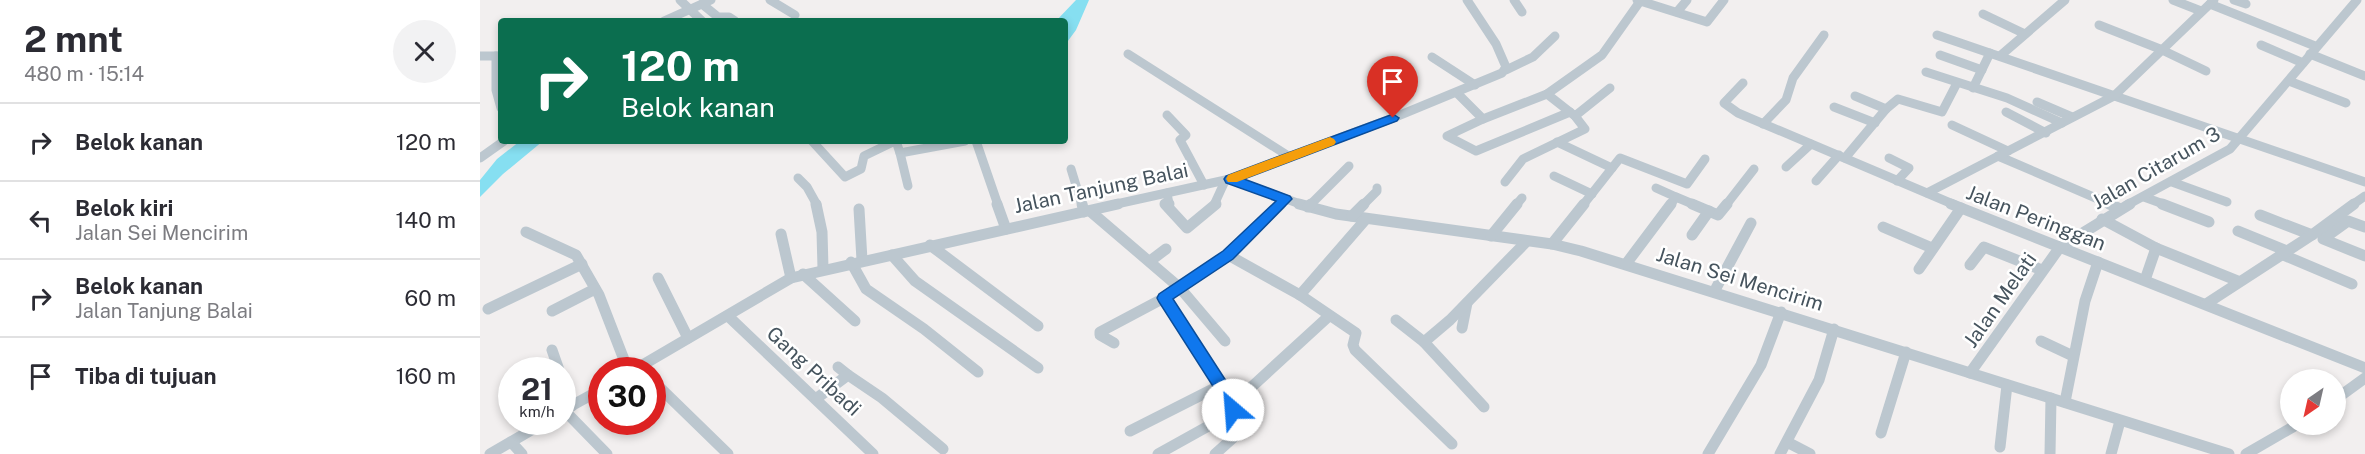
<!DOCTYPE html>
<html lang="id">
<meta charset="utf-8">
<style>
:root{--surface:#fff;--page:#f2f2f3;--text:#2b2b33;--muted:#7c7c81;--line:#e1e1e2}
body{margin:0;font-family:"Public Sans",sans-serif;background:var(--page);color:var(--text);height:100vh;display:flex;flex-direction:column;font-size:22px;white-space:nowrap}
*{box-sizing:border-box;margin:0}
p{font-size:20px;color:var(--muted)}
.icon{flex:none;width:33px;height:33px;fill:none;stroke:currentColor;stroke-width:2;stroke-linecap:round;stroke-linejoin:round}
.map{position:relative;flex:1;overflow:hidden}
.drawer{display:flex;flex-direction:column;background:var(--surface);width:480px}
.drawer>*{flex:none}
.top-card{position:absolute;left:18px;top:18px;width:570px;height:126px;border-radius:6px;box-shadow:0 3px 9px #0003;background:#0b6e4f;color:#fff;overflow:hidden}
.needle{width:39px;rotate:214deg}
.controls{position:absolute;left:1800px;top:369px;display:grid;gap:12px}
.controls a{display:grid;place-items:center;width:66px;height:66px;border-radius:50%;background:var(--surface);box-shadow:0 3px 9px #0003;font-size:30px}
.speed{position:absolute;left:18px;top:357px;display:flex;gap:12px;font-size:30px;font-weight:700;text-align:center}
.speed>*{display:grid;place-content:center;width:78px;height:78px;border-radius:50%;background:var(--surface);box-shadow:0 3px 9px #0003;line-height:1}
.speed small{font-size:15px;font-weight:400}
.speed .limit{border:9px solid #d22;background:#fff;color:#111}
.pin{position:absolute;display:grid;place-items:center;width:51px;height:51px;color:#fff;margin:-62px -26px;border-radius:50% 50% 50% 0;rotate:-45deg;box-shadow:0 0 6px #0007}
.pin .icon{rotate:45deg}
.me{position:absolute;width:66px;margin:-33px;rotate:333deg;stroke-linejoin:round;filter:drop-shadow(0 0 4px #0008)}
.turn{display:flex;align-items:center;gap:21px;height:126px;padding:0 24px;font-size:27px}
.turn .icon{width:78px;height:78px;stroke-width:2.5}
.turn b{display:block;font-size:42px;line-height:51px}
.round{display:grid;place-items:center;flex:none;width:63px;height:63px;border-radius:32px;background:var(--page)}
.overview{display:flex;align-items:center;justify-content:space-between;height:102px;padding:0 24px}
h1{font-size:36px;font-weight:700;line-height:45px}
ul{padding:0;list-style:none}
li{display:flex;align-items:center;gap:18px;height:78px;padding:0 24px;border-top:2px solid var(--line)}
li div{flex:1}
li b{display:block;font-size:22px}
li em{font-style:normal}
main{display:flex;flex:1;min-height:0}
.map>svg:first-child{display:block}
</style>
<main>
<section class="drawer">
<div class="overview"><div><h1>2 mnt</h1><p>480 m · 15:14</p></div><a class="round"><svg class="icon" aria-label="close" viewBox="0 0 24 24"><path d="M6 6l12 12M18 6L6 18"/></svg></a></div>
<ul>
<li><svg class="icon" aria-label="right" viewBox="0 0 24 24"><path d="M7 20v-9h11M14 6l5 5-5 5"/></svg><div><b>Belok kanan</b></div><em>120 m</em></li>
<li><svg class="icon" aria-label="left" viewBox="0 0 24 24"><path d="M17 20v-9H6M10 6l-5 5 5 5"/></svg><div><b>Belok kiri</b><p>Jalan Sei Mencirim</p></div><em>140 m</em></li>
<li><svg class="icon" aria-label="right" viewBox="0 0 24 24"><path d="M7 20v-9h11M14 6l5 5-5 5"/></svg><div><b>Belok kanan</b><p>Jalan Tanjung Balai</p></div><em>60 m</em></li>
<li><svg class="icon" aria-label="arrive" viewBox="0 0 24 24"><path d="M6 21V4h12l-3 4 3 4H6"/></svg><div><b>Tiba di tujuan</b></div><em>160 m</em></li>
</ul>
</section>
<div class="map">
<svg width="1885" height="454" viewBox="0 0 1885 454">
<rect width="100%" height="100%" fill="#f2efef"/>
<!-- water -->
<g fill="#86dff1">
<polygon points="596,0 609,0 596,30 585,45 585,21 576,21"/>
<polygon points="40,141 63,141 23,174 0,197 0,180 17,159"/>
</g>
<g fill="none" stroke-linecap="round" stroke-linejoin="round">
<!-- minor-far1 -->
<g stroke="#bcc7cf" stroke-width="9">
<polyline points="200,0 222,21"/>
<polyline points="290,0 315,15"/>
<polyline points="1034,0 1042,12"/>
<polyline points="1157,0 1227,22 1244,0"/>
<polyline points="1693,0 1721,11"/>
<polyline points="1754,0 1766,4"/>
<polyline points="222,4 238,17 249,17 255,21"/>
<polyline points="1730,4 1835,46"/>
<polyline points="1197,12 1207,0"/>
<polyline points="1503,14 1545,34"/>
<polyline points="184,21 231,0"/>
<polyline points="1619,25 1680,49 1726,71"/>
<polyline points="1457,35 1885,182"/>
<polyline points="1781,45 1823,63"/>
<polyline points="648,54 810,157"/>
<polyline points="1830,54 1885,76"/>
<polyline points="1460,55 1502,70"/>
<polyline points="0,56 21,56"/>
<polyline points="16,56 16,90 21,108"/>
<polyline points="1520,56 1585,0"/>
<polyline points="952,57 995,85"/>
<polyline points="1026,70 1053,57 1075,36"/>
<polyline points="1446,72 1527,98 1582,123"/>
<polyline points="1809,81 1866,103"/>
<polyline points="1263,83 1244,103 1258,113 1475,205"/>
<polyline points="1493,88 1510,53"/>
<polyline points="977,93 1003,119 1067,94 1122,55 1161,0"/>
<polyline points="1557,102 1592,117"/>
<polyline points="1354,107 1395,123"/>
<polyline points="1406,109 1418,99 1462,112 1477,83"/>
<polyline points="1526,112 1566,133"/>
<polyline points="687,115 706,135 700,140 724,185"/>
<polyline points="1095,116 1130,88"/>
<polyline points="1003,119 967,136 996,151 1090,112"/>
<polyline points="1283,124 1306,100 1313,78 1344,35"/>
<polyline points="1472,125 1528,151"/>
<polyline points="332,141 365,177 381,169 384,156 415,141"/>
<polyline points="416,141 420,153 485,141"/>
<polyline points="496,141 518,205"/>
<polyline points="1077,142 1132,168"/>
<polyline points="420,153 428,186"/>
<polyline points="1518,156 1632,205"/>
<polyline points="0,158 24,141"/>
<polyline points="1365,158 1406,109 1375,96"/>
<polyline points="1409,158 1429,168 1417,181"/>
<polyline points="1306,167 1331,144"/>
<polyline points="591,169 602,205"/>
<polyline points="1074,176 1112,194"/>
<polyline points="318,178 327,187 337,205"/>
<polyline points="750,179 823,205"/>
<polyline points="1336,181 1359,155"/>
<polyline points="1025,182 1043,159 1105,129 1095,116 1067,94"/>
<polyline points="1692,182 1747,202"/>
<polyline points="1176,188 1196,197"/>
<polyline points="1447,193 1634,96 1734,0"/>
<polyline points="1664,197 1686,205"/>
<polyline points="632,205 750,179 913,118 1022,73 1026,67 1016,44 987,0"/>
<polyline points="686,205 689,204 687,193"/>
<polyline points="734,205 745,181"/>
<polyline points="799,205 806,199"/>
<polyline points="830,205 869,166"/>
<polyline points="883,205 897,191 897,188"/>
<polyline points="1036,205 1042,198"/>
<polyline points="1103,205 1140,158 1207,184 1225,159"/>
<polyline points="1190,205 1196,197 1215,205"/>
<polyline points="1246,205 1274,169"/>
<polyline points="1647,205 1750,149 1877,0"/>
<polyline points="1872,205 1885,196"/>
</g>
<!-- minor -->
<g stroke="#bcc7cf" stroke-width="11">
<polyline points="336,204 342,232 343,268"/>
<polyline points="517,204 526,229"/>
<polyline points="602,204 604,212"/>
<polyline points="689,204 685,204 707,228 736,204"/>
<polyline points="819,204 856,214 1072,244 1101,251 1749,454"/>
<polyline points="1212,204 1238,215 1247,204"/>
<polyline points="1471,204 1885,368"/>
<polyline points="1629,204 1641,209"/>
<polyline points="1682,204 1729,222"/>
<polyline points="828,207 831,204"/>
<polyline points="379,209 382,260"/>
<polyline points="610,211 700,288 684,298 753,404"/>
<polyline points="1780,215 1832,235"/>
<polyline points="872,216 884,204"/>
<polyline points="1622,219 1676,248 1758,281"/>
<polyline points="1403,227 1452,248"/>
<polyline points="1885,227 1868,221 1843,239 1885,256"/>
<polyline points="1758,231 1807,251"/>
<polyline points="46,232 96,255 119,295 148,370"/>
<polyline points="301,234 311,278"/>
<polyline points="1212,235 1229,211"/>
<polyline points="1011,236 1037,204"/>
<polyline points="1072,244 1104,204"/>
<polyline points="450,245 558,326"/>
<polyline points="1801,254 1872,284"/>
<polyline points="412,255 435,281 558,368"/>
<polyline points="748,255 801,204"/>
<polyline points="670,261 686,249"/>
<polyline points="371,262 386,289 444,329 498,372"/>
<polyline points="1146,264 1191,204"/>
<polyline points="1490,265 1504,247 1562,270"/>
<polyline points="1439,269 1481,208"/>
<polyline points="323,274 375,321"/>
<polyline points="178,278 208,338"/>
<polyline points="1665,280 1676,248"/>
<polyline points="1234,292 1271,223"/>
<polyline points="820,295 886,219"/>
<polyline points="1726,304 1832,235 1874,204"/>
<polyline points="8,309 102,264"/>
<polyline points="72,311 115,289"/>
<polyline points="248,316 393,454"/>
<polyline points="916,320 944,342 1004,407"/>
<polyline points="982,328 987,303"/>
<polyline points="745,341 700,288 748,255 820,295 876,333 873,345 875,350 972,444"/>
<polyline points="1561,341 1593,356"/>
<polyline points="944,342 970,320 1047,241"/>
<polyline points="634,343 620,335 620,332 684,298"/>
<polyline points="72,350 79,370"/>
<polyline points="358,367 368,375"/>
<polyline points="154,370 311,278 638,204"/>
<polyline points="1490,373 1580,247 1650,204"/>
<polyline points="82,379 92,406"/>
<polyline points="172,380 248,454"/>
<polyline points="337,398 368,375 402,398 463,449"/>
<polyline points="1856,399 1885,378"/>
<polyline points="1585,402 1605,301 1618,262"/>
<polyline points="84,410 127,454"/>
<polyline points="82,411 122,389"/>
<polyline points="650,431 741,385"/>
<polyline points="1401,433 1426,352"/>
<polyline points="31,442 42,454"/>
<polyline points="1307,442 1330,454"/>
<polyline points="1520,447 1527,385"/>
<polyline points="10,454 65,422"/>
<polyline points="678,454 750,414 753,404 849,316"/>
<polyline points="735,454 763,429 753,410"/>
<polyline points="1228,454 1281,365 1301,312"/>
<polyline points="1300,454 1339,380 1354,329"/>
<polyline points="1570,454 1571,398"/>
<polyline points="1631,454 1640,421"/>
<polyline points="1766,454 1818,424"/>
</g>
</g>
<!-- route -->
<polygon fill="#0f77ed" stroke="#0a4d9a" stroke-width="1.5" points="913,114 919,118 917,121 764,179 810,196 812,199 753,259 693,299 761,404 759,415 753,417 748,415 745,405 679,302 677,298 679,294 743,251 796,201 746,183 744,179 746,176"/>
<!-- slow -->
<polygon fill="#f59e0b" points="850,137 854,139 856,142 854,145 757,182 748,182 746,179 748,175"/>
<g text-anchor="middle" stroke-width="5" stroke-linejoin="round" paint-order="stroke">
<!-- street labels -->
<g font-size="20" fill="#46545e" stroke="#fff">
<text transform="translate(1676 168) rotate(-30)" y="7">Jalan Citarum 3</text>
<text transform="translate(621 188) rotate(-12)" y="7">Jalan Tanjung Balai</text>
<text transform="translate(1556 218) rotate(21)" y="7">Jalan Peringgan</text>
<text transform="translate(1260 279) rotate(17)" y="7">Jalan Sei Mencirim</text>
<text transform="translate(1520 300) rotate(-55)" y="7">Jalan Melati</text>
<text transform="translate(334 371) rotate(43)" y="7">Gang Pribadi</text>
</g>
</g>
</svg>
<div class="controls">
<a><svg class="needle" viewBox="-14 -14 28 28"><path d="M0-13l5 13h-10z" fill="#e53935"/><path d="M0 13l5-13h-10z" fill="#7c7c81"/></svg></a>
</div>
<div class="speed"><div>21<small>km/h</small></div><div class="limit">30</div></div>
<div class="pin" style="left:913px;top:118px;background:#d93025"><svg class="icon" aria-label="arrive" viewBox="0 0 24 24"><path d="M6 21V4h12l-3 4 3 4H6"/></svg></div>
<svg class="me" style="left:753px;top:410px" viewBox="-20 -20 40 40"><circle r="19" fill="#fff"/><path d="M0-13L10 11 0 6-10 11z" fill="#0f77ed"/></svg>
<div class="top-card">
<div class="turn"><svg class="icon" aria-label="right" viewBox="0 0 24 24"><path d="M7 20v-9h11M14 6l5 5-5 5"/></svg><div><b>120 m</b>Belok kanan</div></div>
</div>
</div>
</main>
